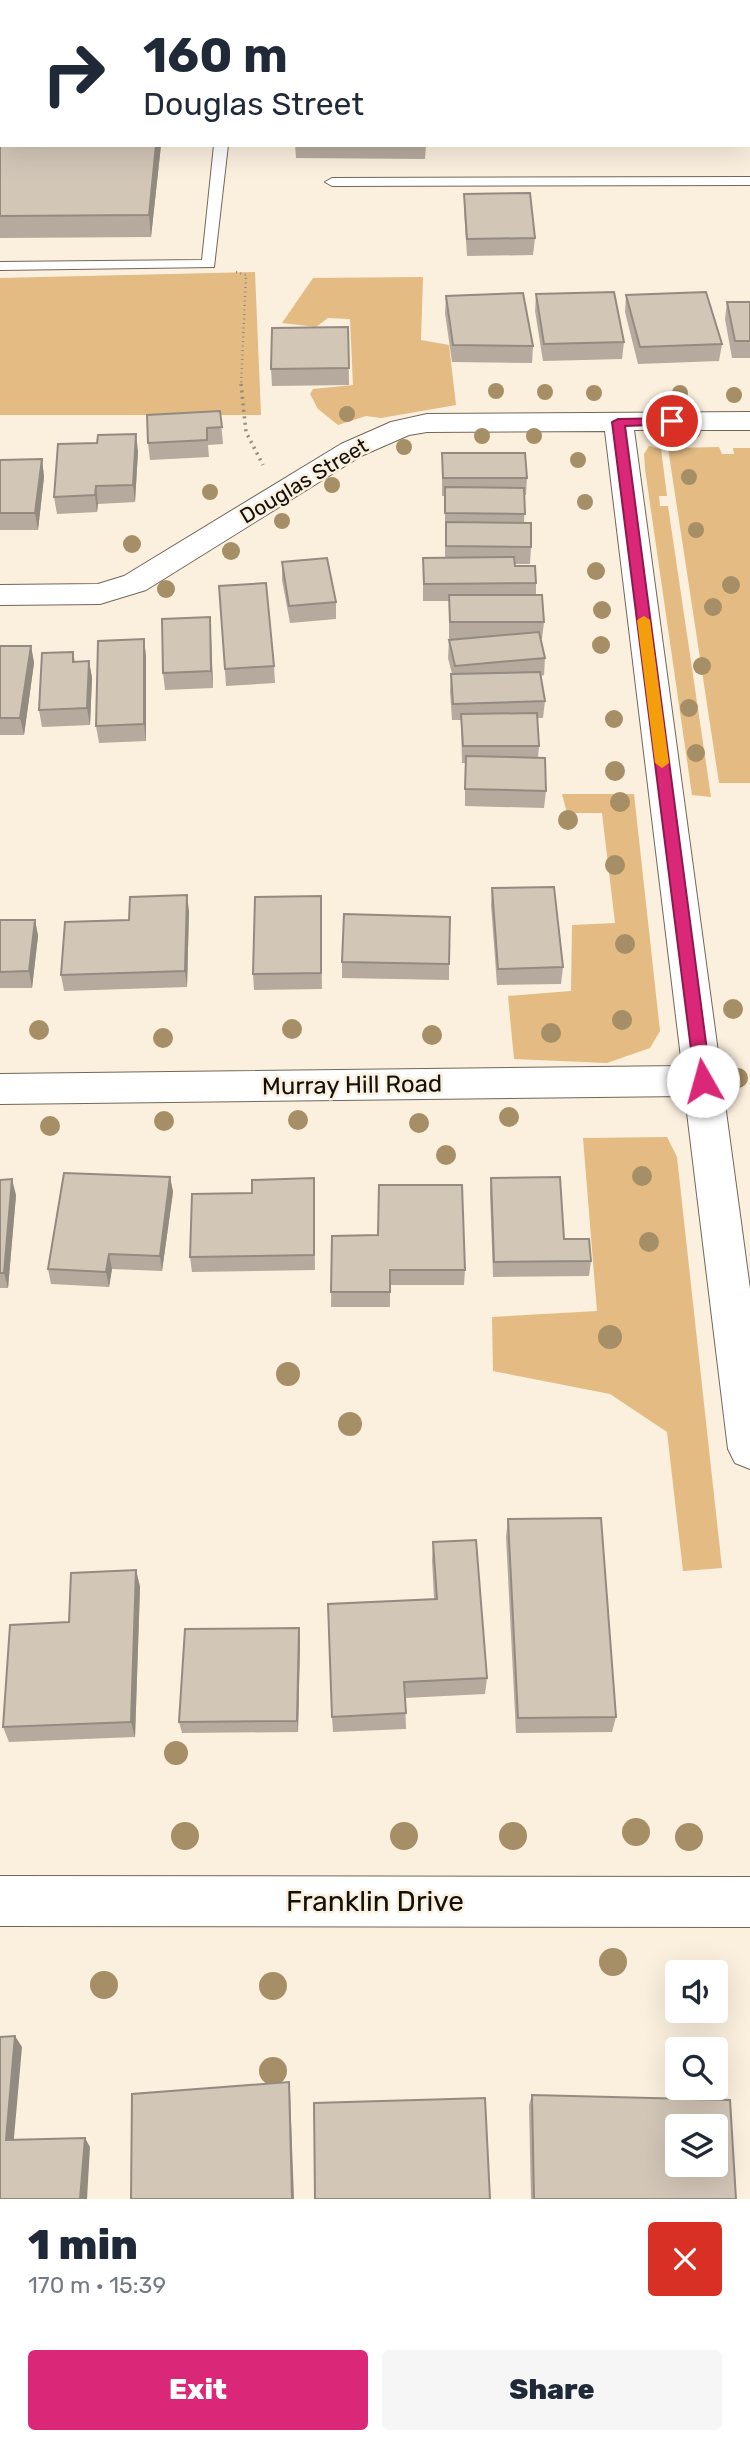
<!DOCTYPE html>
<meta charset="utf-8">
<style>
:root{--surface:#fff;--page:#f6f6f7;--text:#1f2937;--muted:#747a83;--accent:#db2777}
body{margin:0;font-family:Rubik,sans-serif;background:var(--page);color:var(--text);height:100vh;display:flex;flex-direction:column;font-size:26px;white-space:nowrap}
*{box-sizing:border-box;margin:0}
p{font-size:23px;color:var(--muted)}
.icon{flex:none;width:38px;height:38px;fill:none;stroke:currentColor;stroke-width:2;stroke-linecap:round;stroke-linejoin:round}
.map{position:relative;height:2199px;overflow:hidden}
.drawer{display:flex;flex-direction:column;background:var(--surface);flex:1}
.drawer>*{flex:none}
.banner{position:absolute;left:0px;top:0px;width:751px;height:147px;box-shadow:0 7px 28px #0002;background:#fff;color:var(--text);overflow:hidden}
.fabs{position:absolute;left:665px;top:1960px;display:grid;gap:14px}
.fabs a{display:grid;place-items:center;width:63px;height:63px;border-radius:7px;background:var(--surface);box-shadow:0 7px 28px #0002;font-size:35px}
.pin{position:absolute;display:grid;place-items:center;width:60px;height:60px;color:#fff;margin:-30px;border:4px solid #fff;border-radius:50%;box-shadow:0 2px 7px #0007}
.me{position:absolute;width:77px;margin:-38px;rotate:353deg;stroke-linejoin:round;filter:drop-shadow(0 0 5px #0008)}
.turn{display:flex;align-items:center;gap:24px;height:147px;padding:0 28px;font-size:32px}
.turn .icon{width:91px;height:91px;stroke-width:2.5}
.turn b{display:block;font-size:49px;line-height:60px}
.round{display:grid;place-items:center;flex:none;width:74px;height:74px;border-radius:7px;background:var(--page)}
.head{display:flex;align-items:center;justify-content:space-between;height:119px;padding:0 28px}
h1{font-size:42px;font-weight:800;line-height:52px}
.action{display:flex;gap:14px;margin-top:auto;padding:14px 28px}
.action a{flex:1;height:80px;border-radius:7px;background:var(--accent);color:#fff;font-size:28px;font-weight:800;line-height:80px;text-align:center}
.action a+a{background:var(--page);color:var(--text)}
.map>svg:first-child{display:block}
</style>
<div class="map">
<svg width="750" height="2199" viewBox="0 0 750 2199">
<rect width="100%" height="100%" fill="#fbefde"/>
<!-- green -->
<g fill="#e3bb83">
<polygon points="255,272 261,415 0,415 0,278"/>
<polygon points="423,277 421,340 449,345 456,405 381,418 366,416 338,425 318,409 310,394 313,389 353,385 350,319 328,318 316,327 282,323 313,278"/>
<polygon points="649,446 661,449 667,496 659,496 660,506 668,506 711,797 692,795 645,469 644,454"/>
<polygon points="719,447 722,454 734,454 733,448 750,448 750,783 719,783 668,448"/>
<polygon points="562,794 634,794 660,1031 650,1048 607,1063 514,1059 508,996 571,991 572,925 615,923 602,813 567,813"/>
<polygon points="667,1137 677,1157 722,1568 683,1571 667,1432 610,1394 493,1371 492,1317 597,1311 583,1138"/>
</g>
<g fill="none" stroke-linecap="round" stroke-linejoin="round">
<defs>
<g id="lane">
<polygon points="227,0 239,0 226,2"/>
<rect x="381" y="0" width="12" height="2"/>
<rect x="537" y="0" width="12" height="2"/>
<polygon points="214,145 228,145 214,267 0,270 0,262 202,260"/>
<polygon points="750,177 750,185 332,186 325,182 332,178"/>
</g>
<g id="street">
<polygon points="750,412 750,430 634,430 750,1289 750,1469 735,1463 728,1449 685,1096 0,1104 0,1074 682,1066 605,431 427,432 409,435 361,456 146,590 100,604 0,605 0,585 98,584 124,576 341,444 391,422 427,414"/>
<polygon points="0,1876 750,1877 750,1927 0,1926"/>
</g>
</defs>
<!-- lane casing -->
<use href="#lane" stroke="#726759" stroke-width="2"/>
<!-- street casing -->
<use href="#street" stroke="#726759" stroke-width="2"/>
<!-- path-far1 -->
<polyline stroke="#958c80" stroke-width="2.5" stroke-dasharray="1 3.5" stroke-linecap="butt" points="236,272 246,275 241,386"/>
<!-- path -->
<polyline stroke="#958c80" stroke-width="3.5" stroke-dasharray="2 4.5" stroke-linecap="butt" points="241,384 246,432 263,465"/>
<!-- lane -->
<use href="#lane" fill="#fff" fill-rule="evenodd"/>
<!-- street -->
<use href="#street" fill="#fff" fill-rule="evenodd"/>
</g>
<!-- trees -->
<g fill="#a68f66">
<circle cx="496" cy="391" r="8"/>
<circle cx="545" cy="392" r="8"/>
<circle cx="594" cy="393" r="8"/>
<circle cx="680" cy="393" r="8"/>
<circle cx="734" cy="395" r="8"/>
<circle cx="347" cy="414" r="8"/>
<circle cx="693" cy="431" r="8"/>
<circle cx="482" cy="436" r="8"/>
<circle cx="534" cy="436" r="8"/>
<circle cx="404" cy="447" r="8"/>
<circle cx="578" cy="460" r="8"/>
<circle cx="689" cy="477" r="8"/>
<circle cx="332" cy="485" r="8"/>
<circle cx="210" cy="492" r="8"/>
<circle cx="585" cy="502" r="8"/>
<circle cx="282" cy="521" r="8"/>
<circle cx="696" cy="530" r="8"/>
<circle cx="132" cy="544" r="9"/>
<circle cx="231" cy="551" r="9"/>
<circle cx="596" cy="571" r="9"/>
<circle cx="731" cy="585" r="9"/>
<circle cx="166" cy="589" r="9"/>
<circle cx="713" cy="607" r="9"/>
<circle cx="602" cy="610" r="9"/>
<circle cx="601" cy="645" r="9"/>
<circle cx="702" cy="666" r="9"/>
<circle cx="689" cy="708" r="9"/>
<circle cx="614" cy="719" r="9"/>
<circle cx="696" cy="753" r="9"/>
<circle cx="615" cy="771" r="10"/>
<circle cx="620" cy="802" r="10"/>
<circle cx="568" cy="820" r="10"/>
<circle cx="615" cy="865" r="10"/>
<circle cx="625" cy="944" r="10"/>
<circle cx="733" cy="1009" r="10"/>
<circle cx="622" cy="1020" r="10"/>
<circle cx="292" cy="1029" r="10"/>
<circle cx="39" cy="1030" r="10"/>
<circle cx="551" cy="1033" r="10"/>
<circle cx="432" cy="1035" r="10"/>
<circle cx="163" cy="1038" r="10"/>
<circle cx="738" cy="1078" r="10"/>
<circle cx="509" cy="1117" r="10"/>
<circle cx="298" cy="1120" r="10"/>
<circle cx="164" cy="1121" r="10"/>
<circle cx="419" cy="1123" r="10"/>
<circle cx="50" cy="1126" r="10"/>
<circle cx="446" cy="1155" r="10"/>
<circle cx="642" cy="1176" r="10"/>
<circle cx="649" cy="1242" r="10"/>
<circle cx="610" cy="1337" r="12"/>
<circle cx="288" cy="1374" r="12"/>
<circle cx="350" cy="1424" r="12"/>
<circle cx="176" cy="1753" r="12"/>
<circle cx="636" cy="1832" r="14"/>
<circle cx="185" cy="1836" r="14"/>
<circle cx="404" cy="1836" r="14"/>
<circle cx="513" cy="1836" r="14"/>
<circle cx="689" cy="1837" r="14"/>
<circle cx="613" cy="1962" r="14"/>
<circle cx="104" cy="1985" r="14"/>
<circle cx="273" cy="1986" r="14"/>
<circle cx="273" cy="2071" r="14"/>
</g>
<!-- wall -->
<g fill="#b5aa9d">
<polygon points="693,0 750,0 750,89 749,89 749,2 692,2"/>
<polygon points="0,83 161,145 151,237 0,238"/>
<polygon points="295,145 426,145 425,159 296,158"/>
<polygon points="464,194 535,238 533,255 467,256 464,210"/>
<polygon points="536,294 624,342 622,359 543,361 535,311"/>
<polygon points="626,295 722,344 719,361 638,364 625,312"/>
<polygon points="446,296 533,346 532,363 452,362 445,313"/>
<polygon points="727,302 750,302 750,358 732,358 725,319"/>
<polygon points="348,327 349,385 272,386 271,369"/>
<polygon points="220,411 223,444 208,445 209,457 150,460 148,443"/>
<polygon points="138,451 135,502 98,504 97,512 57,514 54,497"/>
<polygon points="442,453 527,478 526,495 525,495 524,523 531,547 530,564 514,564 515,566 536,583 536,595 544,622 542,639 540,639 545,658 544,675 541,676 545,701 543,718 537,718 539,746 538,757 546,791 544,808 465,806 465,763 462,763 461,720 452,720 450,691 451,674 452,674 448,658 449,640 461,639 449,639 449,601 423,601 423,558 445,558 445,496 442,496"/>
<polygon points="42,459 44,477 38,530 0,530 0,460"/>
<polygon points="282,562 336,602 336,619 290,623 282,580"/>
<polygon points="219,586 274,666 275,683 226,686"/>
<polygon points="210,617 213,688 165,690 163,673"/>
<polygon points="144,639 146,657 146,741 99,743 96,726"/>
<polygon points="0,646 31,646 34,663 24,735 0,735"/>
<polygon points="73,652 75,662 89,661 92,678 90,725 42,727 39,710"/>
<polygon points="492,888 563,967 561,984 497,985 491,905"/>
<polygon points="189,911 187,987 64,991 61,975"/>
<polygon points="321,912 322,989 254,990 253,974"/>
<polygon points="0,920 35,920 38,936 32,988 0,988"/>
<polygon points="342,962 449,964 449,980 342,978"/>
<polygon points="170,1177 173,1192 162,1271 112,1269 109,1287 51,1284 48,1269"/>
<polygon points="491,1178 591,1261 589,1276 493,1277 490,1193"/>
<polygon points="0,1180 16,1195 8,1288 0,1288"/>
<polygon points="314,1194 315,1270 192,1272 190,1257"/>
<polygon points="332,1236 465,1270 464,1285 390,1285 390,1307 331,1307"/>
<polygon points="508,1519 616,1717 612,1732 516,1733 506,1537"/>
<polygon points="433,1542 487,1678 485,1694 405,1698 406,1729 333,1732 332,1717 434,1599 432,1560"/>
<polygon points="136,1570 140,1587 135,1737 9,1742 3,1727 69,1622"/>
<polygon points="299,1628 300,1641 298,1732 182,1733 179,1722"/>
<polygon points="532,2095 736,2199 531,2199 529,2105"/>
</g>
<!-- shaded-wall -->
<g fill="#938b80">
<polygon points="156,145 161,145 151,237 149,215"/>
<polygon points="136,434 138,451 135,502 133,485"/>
<polygon points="42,459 44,477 38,530 35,513"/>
<polygon points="96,486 98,504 97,512 95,495"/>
<polygon points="210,617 211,634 213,688 211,671"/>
<polygon points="144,639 146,657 146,741 144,724"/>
<polygon points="31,646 34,663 24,735 20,718"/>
<polygon points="89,661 92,678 90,725 87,708"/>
<polygon points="187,895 189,911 187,987 185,971"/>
<polygon points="35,920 38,936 32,988 29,971"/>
<polygon points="170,1177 173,1192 162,1271 160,1256"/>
<polygon points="12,1179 16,1195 8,1288 4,1273"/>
<polygon points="109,1254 112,1269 109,1287 106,1272"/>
<polygon points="136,1570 140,1587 135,1737 131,1722"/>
<polygon points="299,1628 300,1641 298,1732 297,1721"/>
<polygon points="15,2036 22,2047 13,2149 6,2140"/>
<polygon points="289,2082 290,2092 294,2199 292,2199"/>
<polygon points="85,2138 90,2147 87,2199 80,2199"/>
</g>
<!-- building -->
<g fill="#d2c6b7" stroke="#938b80" stroke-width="2" fill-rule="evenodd">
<polygon points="695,0 750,0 750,67 749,67 749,2 695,2"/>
<polygon points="0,83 2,83 2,145 156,145 149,215 0,216"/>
<polygon points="530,193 535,238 467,239 464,194"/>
<polygon points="614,292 624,342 544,344 536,294"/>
<polygon points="706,292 722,344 640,347 626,295"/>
<polygon points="523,293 533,346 453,345 446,296"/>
<polygon points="727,302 750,302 750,341 735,341"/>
<polygon points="348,327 349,368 271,369 272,328"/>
<polygon points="220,411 222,427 207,428 207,440 148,443 147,415"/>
<polygon points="136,434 133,485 96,486 95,495 54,497 58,444 97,443 98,435"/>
<polygon points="442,453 525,453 527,478 443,478"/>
<polygon points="42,459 35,513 0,513 0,460"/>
<polygon points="445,487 524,488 525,514 445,513"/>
<polygon points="446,522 531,523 531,547 446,546"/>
<polygon points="514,557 515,566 535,566 536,583 424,584 423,558"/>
<polygon points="327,558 336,602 289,606 282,562"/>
<polygon points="266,583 274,666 225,669 219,586"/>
<polygon points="449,595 542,595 544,622 450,622"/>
<polygon points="210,617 211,671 163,673 162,619"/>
<polygon points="539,632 545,658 455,666 449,640"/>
<polygon points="144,639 144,724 96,726 98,641"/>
<polygon points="0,646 31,646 20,718 0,718"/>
<polygon points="73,652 73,662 89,661 87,708 39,710 42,653"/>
<polygon points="540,672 545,701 453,704 451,674"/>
<polygon points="537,713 539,746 463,746 461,714"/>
<polygon points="466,756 545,758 546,791 465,789"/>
<polygon points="554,887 563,967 498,969 492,888"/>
<polygon points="187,895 185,971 61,975 65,922 129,920 130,897"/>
<polygon points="321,896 321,973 253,974 255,897"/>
<polygon points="344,914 450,917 449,964 342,962"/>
<polygon points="0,920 35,920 29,971 0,972"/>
<polygon points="64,1173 170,1177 160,1256 109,1254 106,1272 48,1269"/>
<polygon points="560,1177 564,1239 589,1239 591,1261 494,1262 491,1178"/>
<polygon points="314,1178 314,1255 190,1257 192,1194 252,1193 252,1180"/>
<polygon points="12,1179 4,1273 0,1273 0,1180"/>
<polygon points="379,1185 462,1185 465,1270 390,1270 390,1292 331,1292 332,1236 378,1235"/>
<polygon points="601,1518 616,1717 518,1718 508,1519"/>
<polygon points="476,1540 487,1678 404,1682 406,1713 332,1717 328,1604 437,1599 433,1542"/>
<polygon points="136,1570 131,1722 3,1727 10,1625 69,1622 71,1573"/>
<polygon points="299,1628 297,1721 179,1722 185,1629"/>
<polygon points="15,2036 6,2140 85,2138 80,2199 0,2199 0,2037"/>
<polygon points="289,2082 292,2199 131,2199 132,2094"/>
<path d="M532,2095l198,5 6,99h-202zM677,2126h39v39h-39z"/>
<polygon points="485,2098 490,2199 315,2199 314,2103"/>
</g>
<!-- route -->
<polygon fill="#db2777" stroke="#8e194d" stroke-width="2" points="672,418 678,421 676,424 625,426 711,1081 703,1088 695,1081 612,422 618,419"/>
<!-- slow -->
<polygon fill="#f59e0b" points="644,616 650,620 669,763 662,768 655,763 637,620"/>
<g text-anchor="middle" stroke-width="5" stroke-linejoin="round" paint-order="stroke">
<!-- far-street labels -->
<g font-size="21" fill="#130f0a" stroke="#fbefde">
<text transform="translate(304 481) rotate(-31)" y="7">Douglas Street</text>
</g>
<!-- street labels -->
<g font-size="24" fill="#130f0a" stroke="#fbefde">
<text transform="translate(352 1085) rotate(-1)" y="8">Murray Hill Road</text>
</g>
<!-- near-street labels -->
<g font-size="28" fill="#130f0a" stroke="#fbefde">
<text x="375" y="1911">Franklin Drive</text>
</g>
</g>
</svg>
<div class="fabs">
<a><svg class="icon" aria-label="sound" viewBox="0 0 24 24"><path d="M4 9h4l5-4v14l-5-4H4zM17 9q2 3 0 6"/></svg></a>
<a><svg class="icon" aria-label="search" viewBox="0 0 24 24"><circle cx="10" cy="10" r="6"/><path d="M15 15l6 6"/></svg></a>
<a><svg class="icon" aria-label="layers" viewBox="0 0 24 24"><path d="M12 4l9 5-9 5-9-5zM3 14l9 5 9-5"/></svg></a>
</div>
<div class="pin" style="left:672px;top:421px;background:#d93025"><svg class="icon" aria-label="arrive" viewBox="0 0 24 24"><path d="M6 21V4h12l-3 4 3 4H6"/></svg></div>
<svg class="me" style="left:703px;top:1081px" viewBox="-20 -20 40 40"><circle r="19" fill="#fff"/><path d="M0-13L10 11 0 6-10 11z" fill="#db2777"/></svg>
<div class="banner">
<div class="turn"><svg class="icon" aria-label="right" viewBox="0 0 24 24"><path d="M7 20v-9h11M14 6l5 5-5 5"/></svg><div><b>160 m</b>Douglas Street</div></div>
</div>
</div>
<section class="drawer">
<div class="head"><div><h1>1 min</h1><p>170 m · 15:39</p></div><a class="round" style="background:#d93025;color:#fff"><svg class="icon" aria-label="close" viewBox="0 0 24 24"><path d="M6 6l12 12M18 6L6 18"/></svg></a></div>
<div class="action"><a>Exit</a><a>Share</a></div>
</section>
